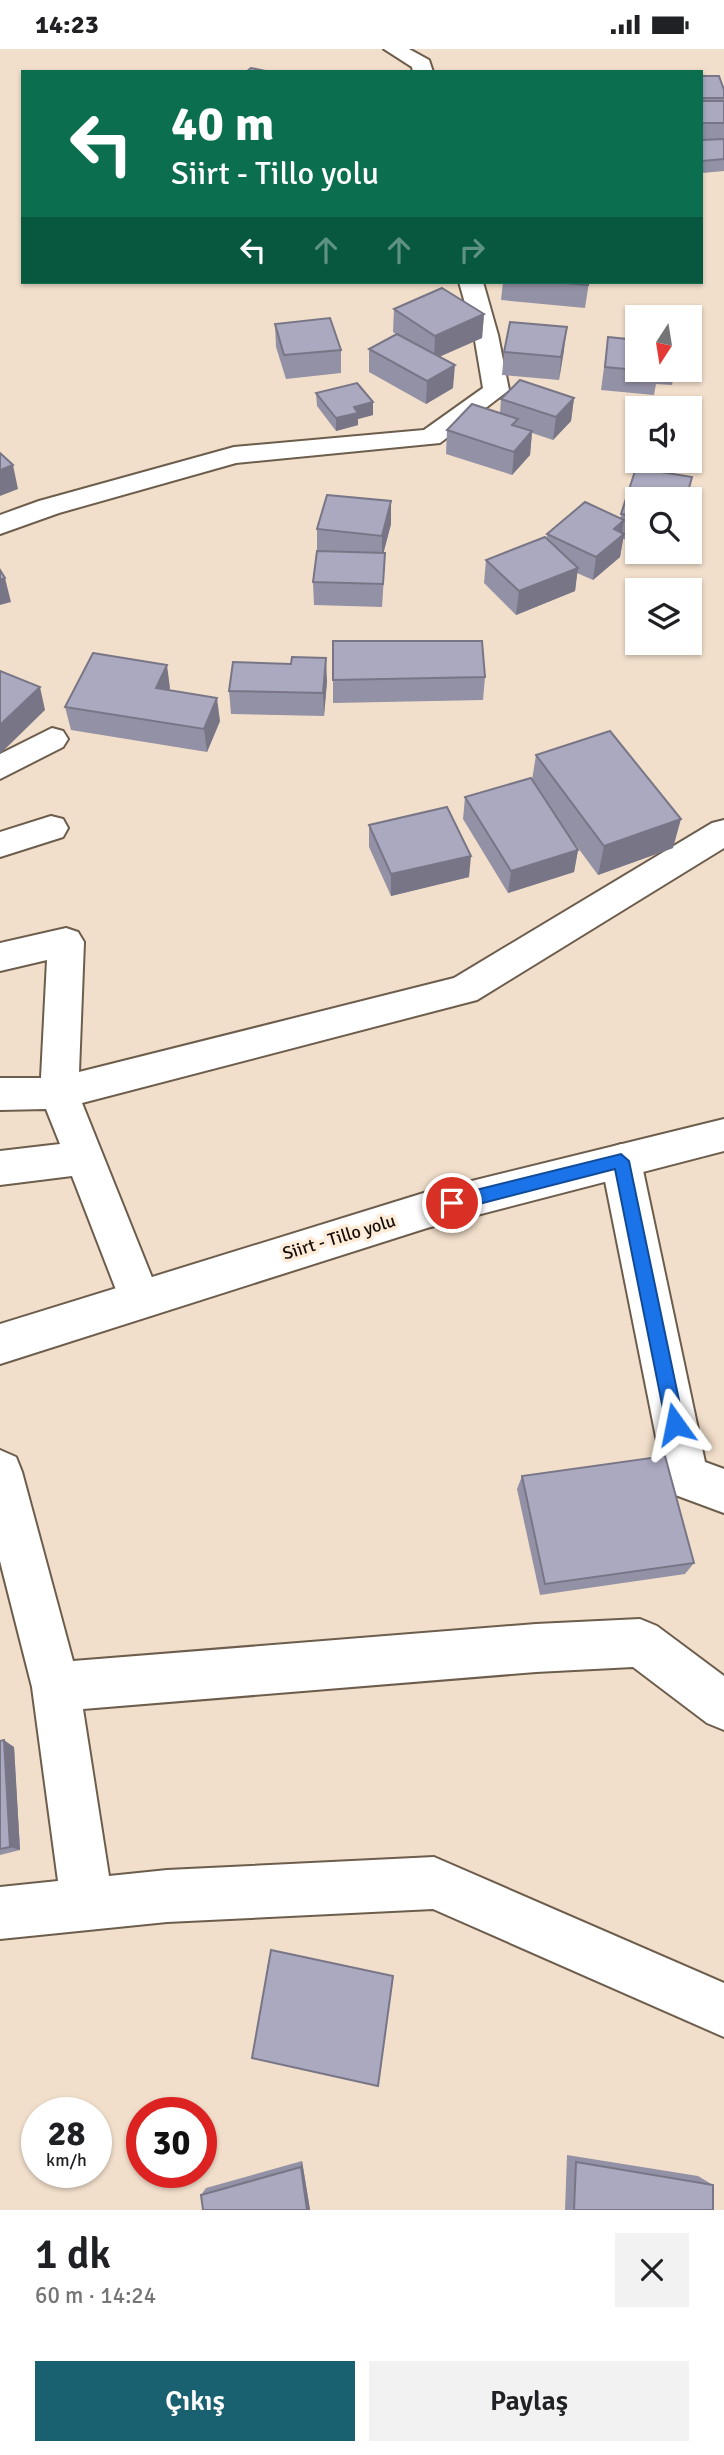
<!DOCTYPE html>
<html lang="tr">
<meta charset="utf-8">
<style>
:root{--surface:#fff;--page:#f2f2f2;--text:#202124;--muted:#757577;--accent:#196070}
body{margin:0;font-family:Signika,sans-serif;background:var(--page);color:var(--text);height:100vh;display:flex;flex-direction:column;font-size:26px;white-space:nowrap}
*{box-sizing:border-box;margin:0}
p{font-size:23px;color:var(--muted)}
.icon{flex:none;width:38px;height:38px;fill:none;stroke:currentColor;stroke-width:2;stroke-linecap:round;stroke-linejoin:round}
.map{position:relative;height:2161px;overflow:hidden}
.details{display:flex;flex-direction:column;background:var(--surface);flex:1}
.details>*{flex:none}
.top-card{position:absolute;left:21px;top:21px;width:682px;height:214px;border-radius:0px;box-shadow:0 2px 5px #0004;background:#0b6e4f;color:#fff;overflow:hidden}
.needle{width:46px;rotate:192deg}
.controls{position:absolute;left:625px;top:256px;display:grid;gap:14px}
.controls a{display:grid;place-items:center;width:77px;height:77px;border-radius:0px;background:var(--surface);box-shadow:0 2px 5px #0004;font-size:35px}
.speed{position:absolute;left:21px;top:2048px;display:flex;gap:14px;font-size:35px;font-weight:700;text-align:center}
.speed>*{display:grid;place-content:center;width:91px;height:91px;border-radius:50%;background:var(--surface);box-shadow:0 2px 5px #0004;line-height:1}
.speed small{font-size:18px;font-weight:400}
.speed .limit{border:10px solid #d22;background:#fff;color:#111}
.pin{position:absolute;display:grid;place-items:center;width:60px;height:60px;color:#fff;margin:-30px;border:4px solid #fff;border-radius:50%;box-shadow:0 2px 7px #0007}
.me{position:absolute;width:77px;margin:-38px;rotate:348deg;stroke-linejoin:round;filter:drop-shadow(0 0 5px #0008)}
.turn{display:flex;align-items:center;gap:24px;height:147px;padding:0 35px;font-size:32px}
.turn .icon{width:91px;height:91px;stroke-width:2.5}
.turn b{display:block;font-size:49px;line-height:60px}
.lanes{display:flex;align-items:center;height:66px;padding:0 35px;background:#0003;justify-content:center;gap:35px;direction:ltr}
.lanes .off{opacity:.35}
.round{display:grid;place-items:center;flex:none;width:74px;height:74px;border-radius:0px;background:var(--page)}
.summary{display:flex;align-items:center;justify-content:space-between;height:119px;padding:0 35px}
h1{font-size:42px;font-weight:600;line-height:52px}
.button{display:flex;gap:14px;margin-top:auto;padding:14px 35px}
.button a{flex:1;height:80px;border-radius:0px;background:var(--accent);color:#fff;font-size:28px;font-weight:600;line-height:80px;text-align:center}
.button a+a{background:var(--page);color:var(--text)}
.status{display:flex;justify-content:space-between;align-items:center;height:49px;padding:0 35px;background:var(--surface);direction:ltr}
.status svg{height:19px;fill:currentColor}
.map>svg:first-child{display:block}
</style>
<div class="status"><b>14:23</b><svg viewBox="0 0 49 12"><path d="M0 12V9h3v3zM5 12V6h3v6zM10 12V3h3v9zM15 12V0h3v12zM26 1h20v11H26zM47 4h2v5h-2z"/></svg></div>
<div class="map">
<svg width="724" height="2161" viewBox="0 0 724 2161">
<rect width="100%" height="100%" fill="#f2dfcb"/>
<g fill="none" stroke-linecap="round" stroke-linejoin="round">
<defs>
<g id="street">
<polygon points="384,0 409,0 429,11 433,23 413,23 412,18"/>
<polygon points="459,233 483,233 498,286 509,341 440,394 236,414 59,464 0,485 0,466 39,452 234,398 424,381 483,339 474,286"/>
<polygon points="52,679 63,682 68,690 63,698 0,730 0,705"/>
<polygon points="51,767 63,770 68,779 63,788 0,808 0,783"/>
<polygon points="724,771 724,799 477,951 82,1054 161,1251 155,1264 140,1270 125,1264 72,1127 0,1136 0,1102 60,1095 46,1060 0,1061 0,1029 41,1029 47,911 0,922 0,894 66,879 78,883 84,893 79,1023 454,929 712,774"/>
<polygon points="621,1095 635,1100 641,1112 705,1413 724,1420 724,1464 670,1444 664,1428 601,1112 607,1100"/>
<polygon points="0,1401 16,1408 22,1423 73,1612 536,1575 640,1570 657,1577 724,1627 724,1681 707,1674 633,1618 536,1623 83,1660 109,1827 167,1821 434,1808 724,1934 724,1988 433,1860 167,1873 0,1890 0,1838 58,1832 32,1638 0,1512"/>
</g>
<polygon id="secondary" points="724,1070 724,1102 427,1179 0,1315 0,1275 427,1143"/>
</defs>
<!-- street casing -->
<use href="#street" stroke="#6d5d4c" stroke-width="4"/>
<!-- secondary casing -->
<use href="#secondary" stroke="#6d5d4c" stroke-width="4"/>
<!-- street -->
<use href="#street" fill="#fff" fill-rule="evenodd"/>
<!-- secondary -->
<use href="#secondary" fill="#fff" fill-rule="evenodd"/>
</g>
<!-- wall -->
<g fill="#9391a5">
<polygon points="702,27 724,41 724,122 702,124"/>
<polygon points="503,233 589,233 585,259 501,251"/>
<polygon points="394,260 484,265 482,289 439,308 453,339 426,355 369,323 369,300 396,285 393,283"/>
<polygon points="275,275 341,301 341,324 286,330 276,298"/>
<polygon points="608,288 637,320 675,320 672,336 656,335 654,346 601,341"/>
<polygon points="564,301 559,331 502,326 504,303"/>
<polygon points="316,344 373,353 373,366 358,370 358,376 336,382 317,357"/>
<polygon points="574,349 571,372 553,391 532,384 530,406 512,426 446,405 447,381 500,364 501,350"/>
<polygon points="636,419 692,428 687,450 637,450 637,492 623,490 620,508 593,531 577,524 575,542 516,566 484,534 486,511 545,488 547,490 547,485 585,453 620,470"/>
<polygon points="391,475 383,504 385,504 384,528 382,558 314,556 313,533 317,502 317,480"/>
<polygon points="333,592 485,628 483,651 333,654"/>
<polygon points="291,615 327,632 324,667 231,665 229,642"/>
<polygon points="170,639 169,641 220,672 207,703 71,681 65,658"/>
<polygon points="536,706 673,799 598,826 564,780 578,801 574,823 508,844 463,770 465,748 532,731"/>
<polygon points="369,776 469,828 391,847 369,798"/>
<polygon points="522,1427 694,1514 685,1525 540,1546 517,1440"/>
<polygon points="0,1692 14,1698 20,1801 0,1806"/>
<polygon points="567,2106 698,2127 713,2136 713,2161 565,2161"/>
<polygon points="302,2112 310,2161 203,2161 201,2146 206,2139"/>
</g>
<!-- shaded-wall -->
<g fill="#787686">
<polygon points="484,265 482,289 434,310 435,287"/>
<polygon points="567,278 564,301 559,331 561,308"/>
<polygon points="455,316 453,339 426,355 427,332"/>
<polygon points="574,349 571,372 553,391 556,368"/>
<polygon points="373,353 373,366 358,370 358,376 336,382 336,369 354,358"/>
<polygon points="532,382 530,406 512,426 514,403"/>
<polygon points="13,416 18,440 0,447 0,421"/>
<polygon points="391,452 391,475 382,510 382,487"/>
<polygon points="624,471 621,487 624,485 620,508 593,531 596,508 614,480"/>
<polygon points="578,519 575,542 516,566 519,542"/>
<polygon points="5,529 11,553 0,556 0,531"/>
<polygon points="326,609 327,632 324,667 323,644"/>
<polygon points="167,616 170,639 159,662 156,639"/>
<polygon points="40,638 45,661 0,705 0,676"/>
<polygon points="217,649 220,672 207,703 204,680"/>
<polygon points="681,770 673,799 598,826 604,797"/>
<polygon points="578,801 574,823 508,844 511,822"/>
<polygon points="471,807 469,828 391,847 391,825"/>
<polygon points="4,1691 14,1698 20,1801 10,1798"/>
<polygon points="302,2112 310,2161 307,2161 301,2118"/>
</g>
<!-- building -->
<g fill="#aba9c0" stroke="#787686" stroke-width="2">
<polygon points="251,19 270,23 246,23"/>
<polygon points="702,27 719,27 724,41 724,49 702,49"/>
<rect x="702" y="52" width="22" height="22"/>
<polygon points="724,90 724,110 702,112 702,91"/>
<polygon points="552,233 588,233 588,236"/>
<polygon points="442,239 484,265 435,287 394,260"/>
<polygon points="330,269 341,301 284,306 275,275"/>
<polygon points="510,273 567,278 561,308 504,303"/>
<polygon points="397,285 455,316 427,332 369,300"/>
<polygon points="608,288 637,291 637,320 659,320 658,323 605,318"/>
<polygon points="520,331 574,349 556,368 501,350"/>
<polygon points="357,334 373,353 354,358 358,364 336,369 316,344"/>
<polygon points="472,355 518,370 512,376 532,382 514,403 447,381"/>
<polygon points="0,404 13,416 0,421"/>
<polygon points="636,419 692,428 686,450 637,450 637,468 621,465"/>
<polygon points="327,446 391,452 382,487 317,480"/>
<polygon points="585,453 624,471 614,480 624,485 596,508 547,485"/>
<polygon points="545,488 578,519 519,542 486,511"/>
<polygon points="317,502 385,504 383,535 313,533"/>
<polygon points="0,521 5,529 0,531"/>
<polygon points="333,592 482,592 485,628 333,631"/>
<polygon points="93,604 167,616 156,639 217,649 204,680 65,658"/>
<polygon points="292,608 326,609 323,644 229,642 233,613 291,615"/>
<polygon points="0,622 40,638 0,676"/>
<polygon points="610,682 681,770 604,797 536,706"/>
<polygon points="531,729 578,801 511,822 465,748"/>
<polygon points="447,758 471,807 391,825 369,776"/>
<polygon points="665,1407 694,1514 545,1535 522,1427"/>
<polygon points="4,1691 10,1798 0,1800 0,1692"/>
<polygon points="271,1901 393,1927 378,2037 252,2009"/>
<polygon points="576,2113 713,2136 713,2161 574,2161"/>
<polygon points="301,2118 307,2161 203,2161 201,2146"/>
</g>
<!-- route -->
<polygon fill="#1a73e8" stroke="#114b97" stroke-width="2" points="621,1105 629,1112 684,1375 681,1381 675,1384 668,1381 666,1375 615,1120 452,1162 443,1154 452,1147"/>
<g text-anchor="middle" stroke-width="7" stroke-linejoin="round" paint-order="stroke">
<!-- street labels -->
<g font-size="18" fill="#160f09" stroke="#ffecd8">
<text transform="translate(339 1188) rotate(-17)" y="6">Siirt - Tillo yolu</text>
</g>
</g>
</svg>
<div class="controls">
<a><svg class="needle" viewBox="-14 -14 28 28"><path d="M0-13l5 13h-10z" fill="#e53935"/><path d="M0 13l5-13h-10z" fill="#757577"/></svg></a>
<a><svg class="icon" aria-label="sound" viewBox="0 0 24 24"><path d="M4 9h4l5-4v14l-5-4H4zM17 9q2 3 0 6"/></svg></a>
<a><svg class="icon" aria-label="search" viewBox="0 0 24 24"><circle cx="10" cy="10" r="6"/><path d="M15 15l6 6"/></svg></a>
<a><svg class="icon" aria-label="layers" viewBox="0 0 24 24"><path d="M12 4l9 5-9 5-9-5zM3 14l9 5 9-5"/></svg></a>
</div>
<div class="speed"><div>28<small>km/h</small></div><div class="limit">30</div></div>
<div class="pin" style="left:452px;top:1154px;background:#d93025"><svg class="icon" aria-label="arrive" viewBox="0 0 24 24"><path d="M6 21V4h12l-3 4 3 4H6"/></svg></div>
<svg class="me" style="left:675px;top:1375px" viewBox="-20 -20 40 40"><path d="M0-17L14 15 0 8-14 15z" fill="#1a73e8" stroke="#fff" stroke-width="4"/></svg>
<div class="top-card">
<div class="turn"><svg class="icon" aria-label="left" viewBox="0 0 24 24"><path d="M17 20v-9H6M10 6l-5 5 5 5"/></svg><div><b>40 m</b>Siirt - Tillo yolu</div></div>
<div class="lanes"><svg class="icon" aria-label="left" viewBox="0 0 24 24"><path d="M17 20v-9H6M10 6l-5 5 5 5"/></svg><svg class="icon off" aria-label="ahead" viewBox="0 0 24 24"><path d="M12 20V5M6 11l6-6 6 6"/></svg><svg class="icon off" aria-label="ahead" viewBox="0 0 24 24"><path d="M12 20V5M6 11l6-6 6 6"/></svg><svg class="icon off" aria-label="right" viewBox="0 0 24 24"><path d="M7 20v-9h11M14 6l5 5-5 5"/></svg></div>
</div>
</div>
<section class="details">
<div class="summary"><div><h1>1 dk</h1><p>60 m · 14:24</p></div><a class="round"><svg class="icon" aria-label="close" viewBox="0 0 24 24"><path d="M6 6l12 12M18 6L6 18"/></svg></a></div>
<div class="button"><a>Çıkış</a><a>Paylaş</a></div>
</section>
